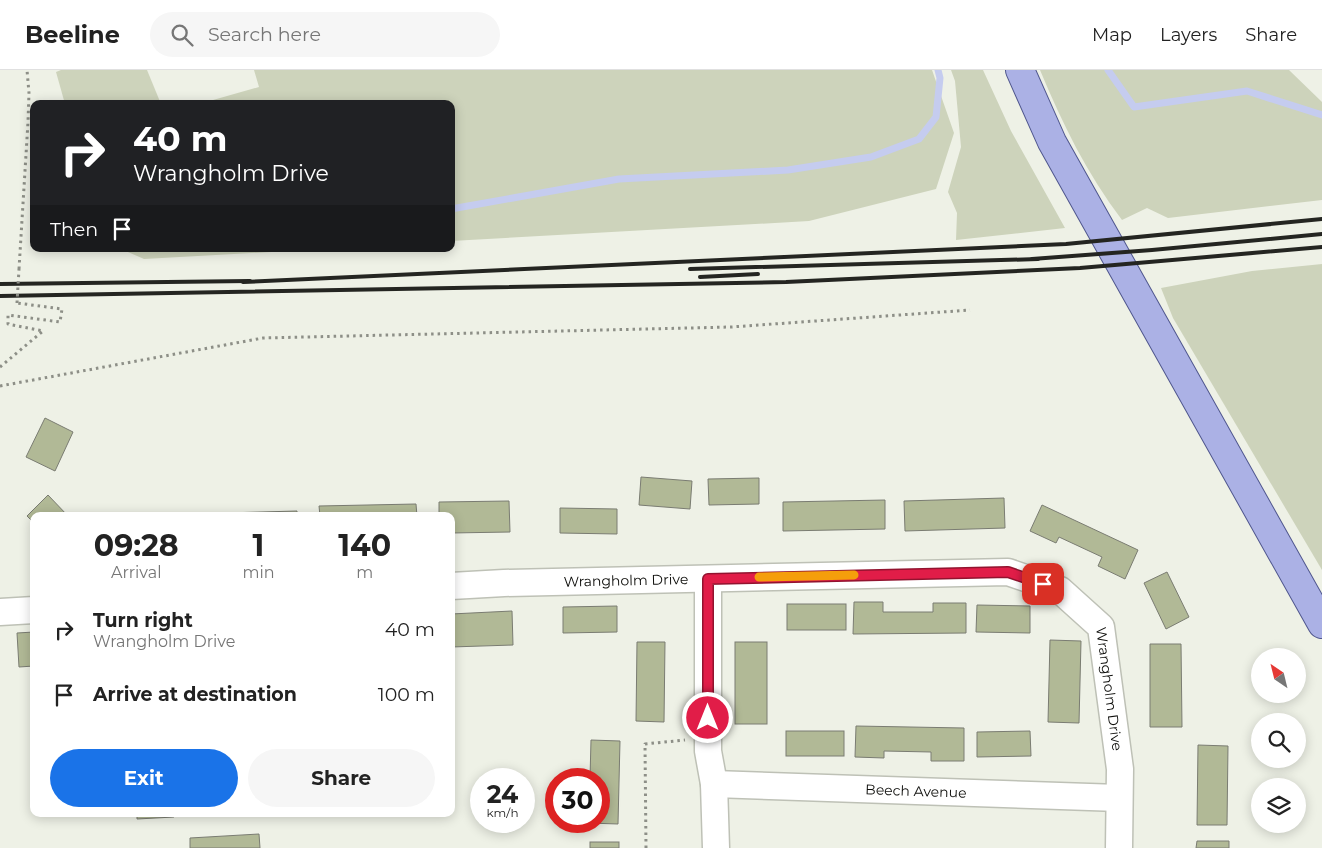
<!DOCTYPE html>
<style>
:root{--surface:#fff;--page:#f6f6f6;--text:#222;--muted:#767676;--line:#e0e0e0;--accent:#1a73e8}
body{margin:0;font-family:Montserrat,sans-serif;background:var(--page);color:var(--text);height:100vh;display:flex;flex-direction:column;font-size:19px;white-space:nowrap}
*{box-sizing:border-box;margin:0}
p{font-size:16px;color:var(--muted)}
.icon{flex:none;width:28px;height:28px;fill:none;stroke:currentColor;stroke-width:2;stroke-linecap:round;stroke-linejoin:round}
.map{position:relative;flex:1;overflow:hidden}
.details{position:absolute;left:30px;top:442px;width:425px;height:305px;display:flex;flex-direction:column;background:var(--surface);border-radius:10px;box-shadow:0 2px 12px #0003}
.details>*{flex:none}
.top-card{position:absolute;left:30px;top:30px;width:425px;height:152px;border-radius:10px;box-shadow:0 2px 12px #0003;background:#202124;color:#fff;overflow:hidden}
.needle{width:32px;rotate:325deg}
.controls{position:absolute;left:1251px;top:578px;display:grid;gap:10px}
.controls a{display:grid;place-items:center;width:55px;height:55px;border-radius:50%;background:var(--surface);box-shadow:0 2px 12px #0003;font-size:25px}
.speed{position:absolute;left:470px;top:698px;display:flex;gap:10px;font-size:25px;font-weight:700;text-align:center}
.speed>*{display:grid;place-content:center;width:65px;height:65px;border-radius:50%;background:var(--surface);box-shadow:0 2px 12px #0003;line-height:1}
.speed small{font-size:12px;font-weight:400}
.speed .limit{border:8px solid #d22;background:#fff;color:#111}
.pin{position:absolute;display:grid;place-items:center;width:42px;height:42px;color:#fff;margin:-21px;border-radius:10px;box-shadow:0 2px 8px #0006}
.me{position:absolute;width:55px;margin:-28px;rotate:0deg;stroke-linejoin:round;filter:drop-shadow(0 0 4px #0008)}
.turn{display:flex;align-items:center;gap:18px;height:105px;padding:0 20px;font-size:22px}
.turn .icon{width:65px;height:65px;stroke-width:2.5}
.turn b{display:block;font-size:35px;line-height:42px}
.then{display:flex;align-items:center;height:48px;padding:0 20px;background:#0003;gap:10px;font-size:19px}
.eta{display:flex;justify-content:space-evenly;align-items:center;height:85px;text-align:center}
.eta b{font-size:30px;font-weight:700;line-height:35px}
.primary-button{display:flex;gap:10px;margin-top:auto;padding:10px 20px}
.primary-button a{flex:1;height:58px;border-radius:30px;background:var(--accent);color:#fff;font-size:20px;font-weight:700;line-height:58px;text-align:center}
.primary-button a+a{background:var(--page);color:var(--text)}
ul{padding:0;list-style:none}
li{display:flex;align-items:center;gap:15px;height:65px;padding:0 20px}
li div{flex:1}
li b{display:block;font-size:19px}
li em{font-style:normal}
header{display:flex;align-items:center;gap:30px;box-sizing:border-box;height:70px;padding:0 25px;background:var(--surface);border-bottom:1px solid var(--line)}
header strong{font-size:24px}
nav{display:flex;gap:28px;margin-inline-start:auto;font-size:18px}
.search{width:350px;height:45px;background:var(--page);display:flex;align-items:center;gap:12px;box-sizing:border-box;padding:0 18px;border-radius:28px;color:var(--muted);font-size:19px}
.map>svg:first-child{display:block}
</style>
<header>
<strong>Beeline</strong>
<div class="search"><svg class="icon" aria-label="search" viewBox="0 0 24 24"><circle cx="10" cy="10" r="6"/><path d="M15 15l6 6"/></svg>Search here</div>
<nav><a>Map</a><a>Layers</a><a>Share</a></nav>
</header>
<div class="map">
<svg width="1322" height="778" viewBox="0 0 1322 778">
<rect width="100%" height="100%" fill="#eef1e6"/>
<!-- green -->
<g fill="#cdd3bb">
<polygon points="61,0 147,0 161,34 65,34 56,2"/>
<polygon points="254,0 932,0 954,63 936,119 809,151 451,171 451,34 199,34 259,17"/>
<polygon points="951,0 983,0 1011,61 1065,158 956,170 957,143 948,122 961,77 955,11"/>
<path d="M1040,0h249l33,32v98l-154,18 -21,-10 -25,12c-35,-46 -60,-97 -82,-150z"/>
<polygon points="121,179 324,179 144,189"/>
<polygon points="1322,194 1322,500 1173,248 1161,218 1252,201"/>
</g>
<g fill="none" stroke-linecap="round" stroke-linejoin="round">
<!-- stream -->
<g stroke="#c5ccef" stroke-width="7">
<polyline points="1108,0 1134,37 1247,21 1322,45"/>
<polyline points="451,139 619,109 788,100 871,87 919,69 936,47 940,8 938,0"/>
</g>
</g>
<!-- building -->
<g fill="#b1b996" stroke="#7a7c72">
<polygon points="45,348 73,362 55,401 26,387"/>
<polygon points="641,407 692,411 690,439 639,435"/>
<polygon points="759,408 759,434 709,435 708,409"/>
<polygon points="48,425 68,446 34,446 34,453 27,446"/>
<polygon points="1004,428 1005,458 905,461 904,431"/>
<polygon points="885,430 885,459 783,461 783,432"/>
<polygon points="509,431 510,462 451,463 451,446 439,446 439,432"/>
<polygon points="416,434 417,446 320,446 319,436"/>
<polygon points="1042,435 1138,480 1125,509 1098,496 1102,487 1059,467 1056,473 1030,461"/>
<polygon points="560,438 617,439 617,464 560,463"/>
<polygon points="297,441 297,446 225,446 225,443"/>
<polygon points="196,443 196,446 111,446"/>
<polygon points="1167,502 1189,547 1166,559 1144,513"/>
<polygon points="854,532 883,532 883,542 933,542 933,533 966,533 966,563 853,564"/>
<rect x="787" y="534" width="59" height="26"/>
<polygon points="977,535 1030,536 1030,563 976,562"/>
<polygon points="617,536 617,562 563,563 563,537"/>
<polygon points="512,541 513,575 451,577 451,544"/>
<polygon points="34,562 34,596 19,597 17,563"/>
<polygon points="1050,570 1081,571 1079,653 1048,652"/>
<polygon points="637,572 665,572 664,652 636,651"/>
<rect x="735" y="572" width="32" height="82"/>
<polygon points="1150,574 1181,574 1182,657 1150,657"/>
<polygon points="856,656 964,658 964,691 931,691 931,682 884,681 884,688 855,687"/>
<rect x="786" y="661" width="58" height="25"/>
<polygon points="1030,661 1031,686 977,687 977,662"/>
<polygon points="591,670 620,671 618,754 588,753 588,751 599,751 599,709 590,709"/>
<polygon points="1198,675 1228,676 1227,755 1197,755"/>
<polygon points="137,744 174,744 174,747 137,749"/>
<polygon points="259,764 260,778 190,778 190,768"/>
<polygon points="1197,771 1229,771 1229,778 1196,778"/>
<rect x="590" y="772" width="29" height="6"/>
</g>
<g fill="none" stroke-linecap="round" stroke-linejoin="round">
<defs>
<g id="minor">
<polyline points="708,509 708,681 714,714 716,778"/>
<path id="s1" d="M451,516l53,-3 504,-11 52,18 41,37 19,142 -1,79"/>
<polyline points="0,542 34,540"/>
<path id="s2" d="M714,714l405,14"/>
</g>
<polyline id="primary" points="1020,0 1052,72 1322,554"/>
</defs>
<!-- minor casing -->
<use href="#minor" stroke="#bec1b6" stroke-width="29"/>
<!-- primary casing -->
<use href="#primary" stroke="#4f568d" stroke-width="30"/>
<!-- path -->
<g stroke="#8d8f87" stroke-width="3" stroke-dasharray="2.5 4" stroke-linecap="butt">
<polyline points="19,199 28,52 29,23 27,0"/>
<polyline points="0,297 43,261 8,254 8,245 60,252 62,239 17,233"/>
<polyline points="0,316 263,268 731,257 970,240"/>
<polyline points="646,778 645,674 685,670"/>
</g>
<!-- minor -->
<use href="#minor" stroke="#fff" stroke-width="26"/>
<!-- primary -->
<use href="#primary" stroke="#abb1e5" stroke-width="28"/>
<!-- rail -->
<g stroke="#242521" stroke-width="4">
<polyline points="1032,189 1152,180 1322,164"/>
<polyline points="690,199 1038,189"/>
<polyline points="700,207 758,204"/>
<polyline points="243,212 1066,174 1322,149"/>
<polyline points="0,214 250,211"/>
<polyline points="0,226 786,212 1080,198 1322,177"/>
</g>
<!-- path-bridge -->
<polyline stroke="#8d8f87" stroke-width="3" stroke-dasharray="2.5 4" stroke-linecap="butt" points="17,233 19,199"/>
</g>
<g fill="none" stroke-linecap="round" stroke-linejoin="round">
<defs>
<polyline id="route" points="708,648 708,509 1008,502 1043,514"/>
</defs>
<!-- route casing -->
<use href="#route" stroke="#92132f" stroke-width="12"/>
<!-- route -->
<use href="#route" stroke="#e11d48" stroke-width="9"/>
<!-- slow -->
<polyline stroke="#f59e0b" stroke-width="9" points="759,507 854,505"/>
</g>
<g text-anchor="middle" stroke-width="4" stroke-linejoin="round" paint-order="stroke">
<!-- street labels -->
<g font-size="14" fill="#0d0d0a" stroke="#fcfef3">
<text dy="5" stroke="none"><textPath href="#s1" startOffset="175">Wrangholm Drive</textPath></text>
<text dy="5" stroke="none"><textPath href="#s1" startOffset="730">Wrangholm Drive</textPath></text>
<text dy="5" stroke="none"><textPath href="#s2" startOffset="202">Beech Avenue</textPath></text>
</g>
</g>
</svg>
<div class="controls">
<a><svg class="needle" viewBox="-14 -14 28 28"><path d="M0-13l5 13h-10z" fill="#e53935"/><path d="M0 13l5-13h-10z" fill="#767676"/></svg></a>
<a><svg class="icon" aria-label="search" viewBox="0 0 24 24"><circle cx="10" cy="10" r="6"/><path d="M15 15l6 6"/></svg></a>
<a><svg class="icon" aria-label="layers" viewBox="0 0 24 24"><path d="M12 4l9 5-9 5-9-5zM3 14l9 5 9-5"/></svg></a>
</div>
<div class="speed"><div>24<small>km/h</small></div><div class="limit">30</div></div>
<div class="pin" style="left:1043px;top:514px;background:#d93025"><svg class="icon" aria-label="arrive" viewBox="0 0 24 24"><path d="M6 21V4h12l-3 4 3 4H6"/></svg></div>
<svg class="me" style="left:708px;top:648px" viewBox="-20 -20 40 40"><circle r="17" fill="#e11d48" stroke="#fff" stroke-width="3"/><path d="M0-11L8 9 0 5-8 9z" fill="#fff"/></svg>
<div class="top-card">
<div class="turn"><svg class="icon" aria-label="right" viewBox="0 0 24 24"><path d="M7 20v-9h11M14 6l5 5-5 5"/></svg><div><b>40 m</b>Wrangholm Drive</div></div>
<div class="then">Then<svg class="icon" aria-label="arrive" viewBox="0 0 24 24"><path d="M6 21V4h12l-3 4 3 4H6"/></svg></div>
</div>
<section class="details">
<div class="eta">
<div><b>09:28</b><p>Arrival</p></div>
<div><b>1</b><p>min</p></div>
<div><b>140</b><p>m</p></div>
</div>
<ul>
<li><svg class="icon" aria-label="right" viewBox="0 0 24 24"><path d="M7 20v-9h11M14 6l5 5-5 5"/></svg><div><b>Turn right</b><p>Wrangholm Drive</p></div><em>40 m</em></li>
<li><svg class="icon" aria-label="arrive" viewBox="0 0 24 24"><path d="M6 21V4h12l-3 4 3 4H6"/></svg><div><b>Arrive at destination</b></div><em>100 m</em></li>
</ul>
<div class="primary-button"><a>Exit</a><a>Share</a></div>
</section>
</div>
